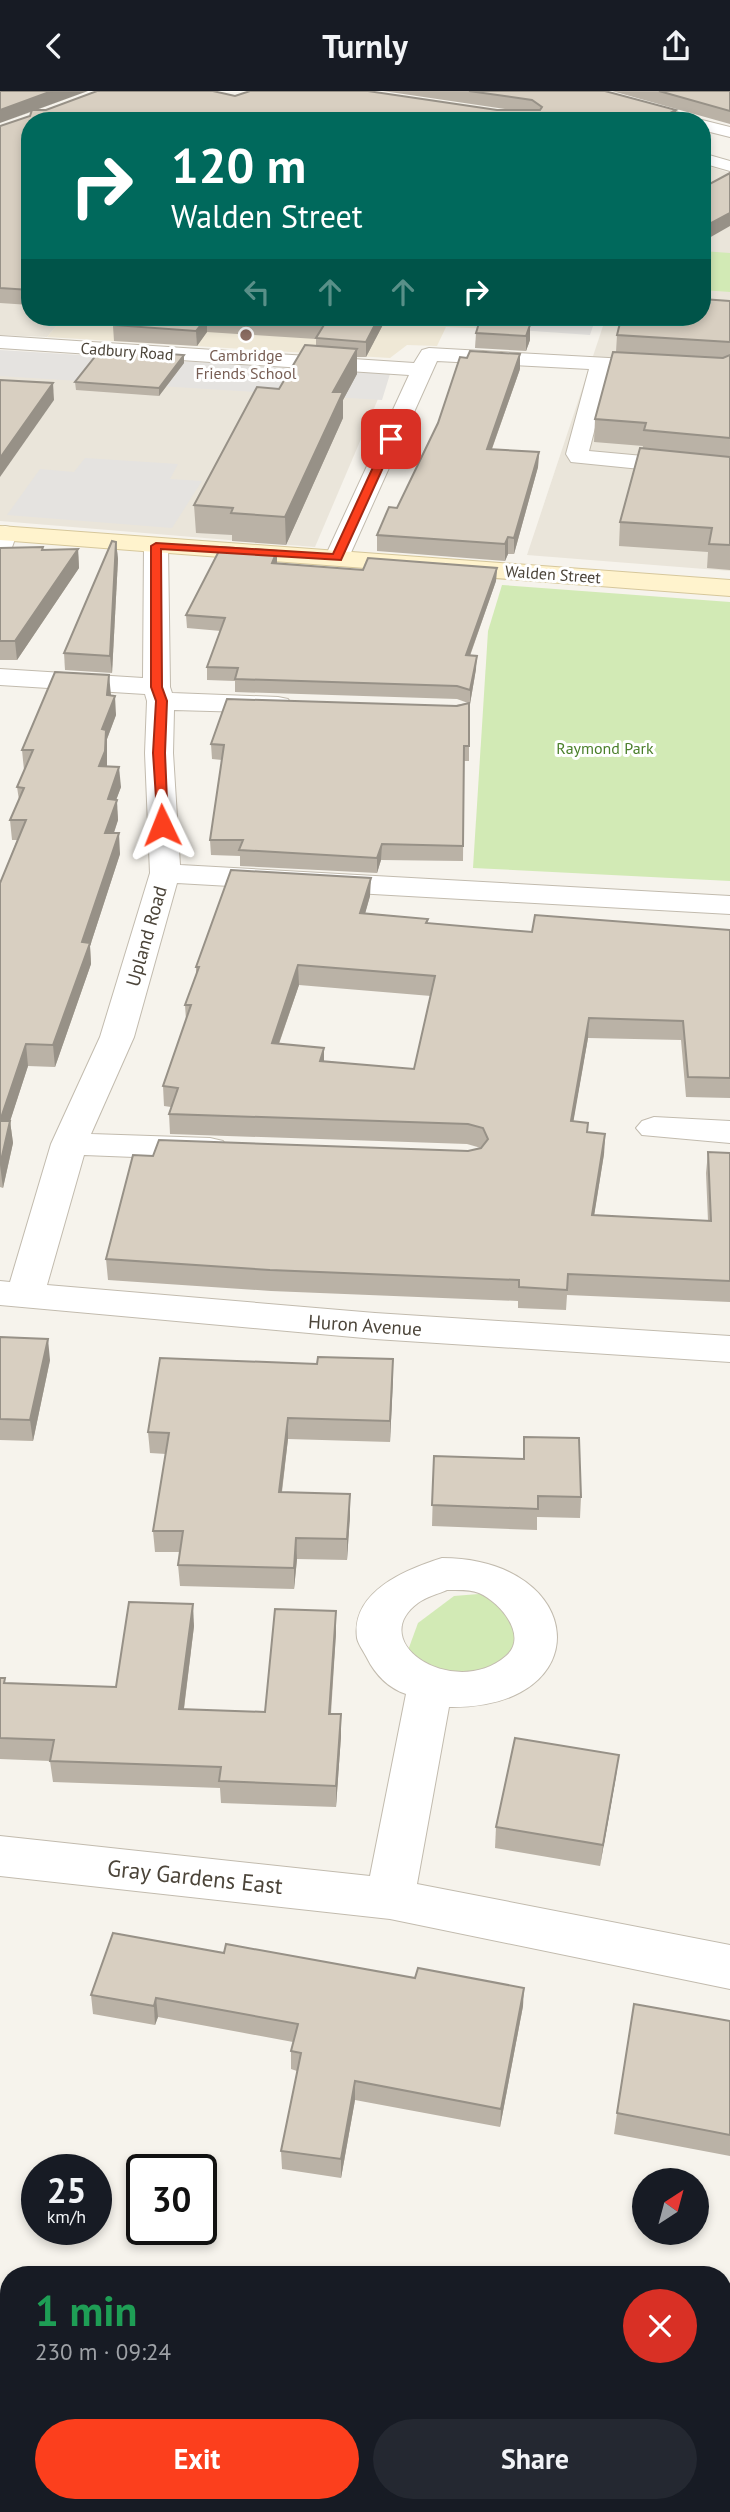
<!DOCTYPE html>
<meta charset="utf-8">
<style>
:root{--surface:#171b24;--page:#242831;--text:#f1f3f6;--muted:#9ea1a6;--accent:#fc3f1d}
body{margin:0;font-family:"PT Sans",sans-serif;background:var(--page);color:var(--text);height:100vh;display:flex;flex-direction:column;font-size:26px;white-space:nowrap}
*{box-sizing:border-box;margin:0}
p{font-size:23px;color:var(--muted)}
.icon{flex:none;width:38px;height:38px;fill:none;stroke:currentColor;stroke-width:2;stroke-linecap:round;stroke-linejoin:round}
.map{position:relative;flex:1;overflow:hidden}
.sheet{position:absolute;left:0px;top:2175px;width:732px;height:247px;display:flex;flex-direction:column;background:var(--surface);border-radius:28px 28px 0 0;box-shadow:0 4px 10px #0003}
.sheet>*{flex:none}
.hud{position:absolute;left:21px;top:21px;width:690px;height:214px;border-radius:28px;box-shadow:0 4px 10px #0003;background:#00695c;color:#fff;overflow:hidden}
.needle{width:46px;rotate:36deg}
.tools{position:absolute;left:632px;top:2077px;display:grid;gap:14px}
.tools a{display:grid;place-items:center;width:77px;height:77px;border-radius:50%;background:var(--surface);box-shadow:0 4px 10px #0003;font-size:35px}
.speed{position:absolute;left:21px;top:2063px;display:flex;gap:14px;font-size:35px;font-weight:700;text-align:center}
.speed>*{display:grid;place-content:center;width:91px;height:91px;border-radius:50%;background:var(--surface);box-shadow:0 4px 10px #0003;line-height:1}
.speed small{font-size:18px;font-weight:400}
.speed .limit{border:4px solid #111;border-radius:10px;background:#fff;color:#111}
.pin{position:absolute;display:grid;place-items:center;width:60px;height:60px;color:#fff;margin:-30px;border-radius:14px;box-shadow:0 4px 10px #0006}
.me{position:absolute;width:77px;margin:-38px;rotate:358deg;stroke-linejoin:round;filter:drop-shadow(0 0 5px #0008)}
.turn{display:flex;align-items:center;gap:24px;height:147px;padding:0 35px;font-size:32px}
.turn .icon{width:91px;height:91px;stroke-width:2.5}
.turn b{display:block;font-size:49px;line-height:60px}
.lanes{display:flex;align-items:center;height:66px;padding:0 35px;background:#0003;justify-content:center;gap:35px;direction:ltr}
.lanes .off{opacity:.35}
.round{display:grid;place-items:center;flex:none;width:74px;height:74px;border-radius:37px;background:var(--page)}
.overview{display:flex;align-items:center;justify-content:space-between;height:119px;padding:0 35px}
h1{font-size:42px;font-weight:600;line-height:52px;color:#1e9e55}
.action{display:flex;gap:14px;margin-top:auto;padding:14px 35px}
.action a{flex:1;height:80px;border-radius:42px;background:var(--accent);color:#fff;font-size:28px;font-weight:600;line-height:80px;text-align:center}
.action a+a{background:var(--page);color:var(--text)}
header{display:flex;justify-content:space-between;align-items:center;height:91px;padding:0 35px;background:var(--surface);font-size:32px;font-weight:600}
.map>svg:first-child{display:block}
</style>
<header><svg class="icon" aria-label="back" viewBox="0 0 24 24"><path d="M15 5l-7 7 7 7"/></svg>Turnly<svg class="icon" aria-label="share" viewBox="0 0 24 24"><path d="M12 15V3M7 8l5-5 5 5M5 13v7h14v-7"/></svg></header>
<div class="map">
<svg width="730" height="2421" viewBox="0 0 730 2421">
<rect width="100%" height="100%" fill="#f6f3ec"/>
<!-- residential -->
<g fill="#eae5da">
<polygon points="702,73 730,82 730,211 702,210"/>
<polygon points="0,163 30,165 30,226 64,226 47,246 0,244"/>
<polygon points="730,215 730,480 527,464 606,226 702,226"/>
<polygon points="0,281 378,308 315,456 0,430"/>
</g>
<!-- education -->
<polygon fill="#efe8d6" points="64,226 594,226 588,242 446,236 437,255 407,254 390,267 47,246"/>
<!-- green -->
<g fill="#d2eab5">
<polygon points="702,160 730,162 730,201 702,199"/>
<polygon points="502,494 730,511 730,790 473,777 488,540"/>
<polygon points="491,1502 527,1528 518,1553 497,1572 464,1585 435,1582 407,1562 418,1532 454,1505"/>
</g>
<!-- parking -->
<g fill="#e5e3e0">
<polygon points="479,226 596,226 590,244 474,236"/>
<polygon points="0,259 390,283 382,309 0,285"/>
<polygon points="85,367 178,373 170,388 202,390 172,437 7,424 40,378 74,381"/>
</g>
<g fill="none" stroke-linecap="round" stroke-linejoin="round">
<defs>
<g id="street">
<polygon points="576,0 602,0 694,26 696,30 669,30 578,3"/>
<polygon points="702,29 730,36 730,46 702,39 702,30 699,30"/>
<polygon points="702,62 730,70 730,80 702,72"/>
<polygon points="0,245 414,272 422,259 429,257 663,270 671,271 674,276 671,281 610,279 589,360 730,373 730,387 571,371 566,363 589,278 437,270 349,466 346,471 337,473 328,471 325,466 409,284 0,257"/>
<polygon points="5,435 14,437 17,442 9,465 0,467 0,436"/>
<polygon points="156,448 165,450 168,455 170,596 172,602 278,606 288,608 292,614 288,620 278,622 174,619 173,662 180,774 730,805 730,823 177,792 134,946 91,1043 210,1047 223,1050 228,1058 223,1066 210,1069 84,1064 47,1194 375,1222 730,1245 730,1271 375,1248 0,1214 0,1190 10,1191 51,1053 100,946 150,782 145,662 147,610 145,603 0,594 0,578 143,587 144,455 147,450"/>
<polygon points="654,1026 730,1030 730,1052 642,1044 636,1037 642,1030"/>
<path d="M442,1467c146,1 158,151 7,149l-32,177 313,61v44l-340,-70 -390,-43v-40l370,40 36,-182c-18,-6 -31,-20 -39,-36 -3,-6 -9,-14 -10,-20 -6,-47 50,-69 85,-80zM447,1499c10,0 23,-1 32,3 21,9 50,43 27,63 -51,44 -142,-13 -88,-53 8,-6 20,-9 29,-13z"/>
</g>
<polygon id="secondary" points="0,435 730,489 730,505 0,449"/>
</defs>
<!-- street casing -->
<use href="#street" stroke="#c2bbae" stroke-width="2"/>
<!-- secondary casing -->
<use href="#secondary" stroke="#d6c79b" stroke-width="2"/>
<!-- street -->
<use href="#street" fill="#fff" fill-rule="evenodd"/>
<!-- secondary -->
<use href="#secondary" fill="#fff3cd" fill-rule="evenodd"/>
</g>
<!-- wall -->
<g fill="#bab2a6" fill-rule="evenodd">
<polygon points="88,0 35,19 235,5 512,19 383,0 605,0 676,19 30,30 30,214 0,212 0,35 30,25 31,21 0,32"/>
<polygon points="612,0 730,0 730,33"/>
<polygon points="730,210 730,479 707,477 708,461 619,455 620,431 643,355 594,351 595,328 616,261 617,244 624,233"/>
<polygon points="76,226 387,226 366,266 357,266 357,283 343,309 343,327 286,454 232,450 232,444 196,442 194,414 279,298 316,255 316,248 207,241 197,255 114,250 113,235 77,232"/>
<polygon points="530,234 530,249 526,260 475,257 476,242"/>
<polygon points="184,272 159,305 76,299 75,291"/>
<polygon points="520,278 492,358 539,361 538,376 514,463 508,463 505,470 377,460 377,444 397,417 438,332"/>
<polygon points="116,451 118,468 112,582 65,579 64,562"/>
<polygon points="0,457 43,459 78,458 79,477 17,569 0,569"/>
<polygon points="277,472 363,479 497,477 496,490 470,565 476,578 470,613 469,612 469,670 464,670 463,770 381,769 377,782 240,775 240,765 211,764 210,749 222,669 212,668 211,653 468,612 457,608 235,601 235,590 207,589 207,576 221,540 187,537 186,524"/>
<polygon points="111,605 116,624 107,648 107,675 121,696 116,709 118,729 114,742 120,763 90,855 91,873 55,976 28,975 10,1030 13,1052 3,1097 0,1096 0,792 17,749 12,749 10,729 19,709 17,696 25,679 24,679 22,659"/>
<path d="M370,805l-5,17 63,6 -1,4 105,9 198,-2v168l-44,-1 -5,-57 -93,-2 -15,83 14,11 18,2 -1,20 -10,61 114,6 -2,-48 2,-21 22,1v161v-12l-163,-7 -1,15 -48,-2v-7l-247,-10 -163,-11 -2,-21 47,-103 315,-5 13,-3 -14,-4 -297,-10 -1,-20 2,-7 -7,-1 -1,-20 23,-66 -1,-15 11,-30v-8zM299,894l132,11 -17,73 -90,-8v-13l-45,-4z"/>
<polygon points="0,1246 50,1269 33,1350 0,1349"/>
<polygon points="393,1268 390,1351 288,1348 282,1401 350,1403 350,1424 347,1469 297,1468 294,1498 180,1495 178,1474 180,1461 155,1461 153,1440 166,1363 150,1362 148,1341 317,1273"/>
<polygon points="524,1346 581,1406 580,1427 537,1426 537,1439 432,1435 434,1365 523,1368"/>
<polygon points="194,1535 184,1618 265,1621 336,1542 331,1623 341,1645 336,1716 221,1712 220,1697 53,1691 50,1670 0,1668 0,1587 6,1592 116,1596"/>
<polygon points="616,1685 600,1775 495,1757 496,1736"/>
<polygon points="224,1862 523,1915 500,2036 355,2009 341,2087 282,2078 281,2060 297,1980 291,1978 291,1960 293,1951 158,1926 155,1934 93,1923 91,1904"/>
<polygon points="730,1930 730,2065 614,2043 617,2022"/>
<polygon points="0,2209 9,2211 9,2346 0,2344"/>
<polygon points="498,2413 595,2413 594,2421 534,2421"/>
</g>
<!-- shaded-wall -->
<g fill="#979187">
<polygon points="52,0 88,0 0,32 0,19"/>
<polygon points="676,19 676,30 655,30"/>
<polygon points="730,122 730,135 702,151 702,137"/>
<polygon points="207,226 207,241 197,255 196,240"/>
<polygon points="379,226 387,226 366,266 366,251"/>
<polygon points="530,234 530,249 526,260 526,245"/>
<polygon points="357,258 357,283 343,309 343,327 286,454 285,426 333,301"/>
<polygon points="520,263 520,278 486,374 487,358"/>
<polygon points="184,264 184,272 159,305 159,297"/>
<polygon points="53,292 54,309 0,386 0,367"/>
<polygon points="539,361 538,376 514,463 514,447"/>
<polygon points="508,446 508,463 505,470 505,453"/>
<polygon points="116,451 118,468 112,582 110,565"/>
<polygon points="78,458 79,477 17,569 15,550"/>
<polygon points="277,460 277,473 272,472"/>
<polygon points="497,477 496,490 465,578 466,564"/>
<polygon points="477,565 476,578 470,613 470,599"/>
<polygon points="109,584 111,604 109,620 115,605 116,624 107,648 107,680 99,675 102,638"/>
<polygon points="119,676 121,696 109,728 108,708"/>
<polygon points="117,709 118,729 107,762 105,742"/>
<polygon points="119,742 120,763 90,855 91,873 55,976 53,954 82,851"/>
<polygon points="382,753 381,769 377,782 377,767"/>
<polygon points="371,787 370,805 360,841 360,822"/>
<polygon points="298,874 299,894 272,972 272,952"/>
<polygon points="589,927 588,947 570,1050 571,1030"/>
<polygon points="26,953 28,975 3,1052 0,1030"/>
<polygon points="324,957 324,976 320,970"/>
<polygon points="10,1030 13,1052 3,1097 0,1074"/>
<polygon points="605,1043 604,1063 591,1144 592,1124"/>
<polygon points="48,1248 50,1269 33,1350 30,1329"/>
<polygon points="393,1268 393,1289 390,1351 390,1330"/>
<polygon points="288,1327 288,1348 279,1422 279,1401"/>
<polygon points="350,1403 350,1424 347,1469 347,1448"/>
<polygon points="296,1447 297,1468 294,1498 294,1477"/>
<polygon points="193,1513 194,1535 181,1640 179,1618"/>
<polygon points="336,1520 336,1542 329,1644 329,1623"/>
<polygon points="341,1623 341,1645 336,1716 336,1695"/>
<polygon points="619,1664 616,1685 600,1775 603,1754"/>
<polygon points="524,1897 523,1915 500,2036 501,2018"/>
<polygon points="156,1907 158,1926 155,1934 154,1915"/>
<polygon points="355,1990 355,2009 341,2087 341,2068"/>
</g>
<!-- building -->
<g fill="#d8cfc1" stroke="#979187" stroke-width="2" fill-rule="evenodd">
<polygon points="0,0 52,0 0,19"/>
<polygon points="97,0 213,0 235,5 250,0 368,0 497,19 540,19 542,16 532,9 469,0 605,0 676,19 655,30 30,30 30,199 0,197 0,35 30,25 32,19 46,19"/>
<polygon points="659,0 730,0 730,20"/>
<polygon points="730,82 730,122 702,137 702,97"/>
<polygon points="702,208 730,210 730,251 617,244 620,232 624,233 626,226 702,226"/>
<polygon points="120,226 379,226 366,251 316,247 324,234 207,226 196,240 113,234"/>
<polygon points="479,232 530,234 526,245 476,242"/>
<polygon points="305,254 357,258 333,301 343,301 285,426 231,422 233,417 194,414 257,296 279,298"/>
<polygon points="101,258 184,264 159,297 75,291"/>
<polygon points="470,260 520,263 487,358 539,361 514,447 508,446 505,453 377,444 389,416 397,417 438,332 460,266 467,267"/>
<polygon points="613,261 723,267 730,264 730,347 644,339 646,332 595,328"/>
<polygon points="0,289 53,292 0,367"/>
<polygon points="640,357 730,366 730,454 709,453 712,437 620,431"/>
<polygon points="112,450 116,451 110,565 64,562"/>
<polygon points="43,456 42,459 78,458 15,550 0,550 0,457"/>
<polygon points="221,456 277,460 272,472 363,479 368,467 497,477 466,564 477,565 470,599 457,595 235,588 238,577 207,576 225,527 186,524"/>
<polygon points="55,581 109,584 107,604 115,605 102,638 106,639 105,660 99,675 119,676 108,708 117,709 105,742 119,742 82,851 90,852 53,954 26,953 0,1030 10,1030 0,1074 0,792 26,729 10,729 24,697 17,696 33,659 22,659"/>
<polygon points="227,608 457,615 469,612 469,655 464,655 463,755 382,753 377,767 239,759 243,749 210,749 224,654 211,653"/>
<path d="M231,779l140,8 -11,35 68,6 -2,4 106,9 3,-17 195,15v148l-42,-1 -5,-56 -94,-3 -18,103 17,2 -1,9 18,2 -13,81 119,6 -3,-69 22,1v128l-162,-7 -1,16 -48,-3v-7l-249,-10 -164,-11 27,-104 20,1 6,-16 309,11 13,-3 7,-9 -5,-11 -15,-4 -299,-10 9,-26 -15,-2 28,-81h-6l14,-38h-3zM298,874l137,11 -21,93 -94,-8 4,-13 -52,-5z"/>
<polygon points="0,1246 48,1248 30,1329 0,1328"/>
<polygon points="318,1266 393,1268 390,1330 288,1327 279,1401 350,1403 347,1448 296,1447 294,1477 178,1474 183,1440 153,1440 169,1342 148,1341 160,1267 317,1273"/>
<polygon points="524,1346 579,1347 581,1406 538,1405 538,1418 432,1414 434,1365 524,1368"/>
<polygon points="129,1511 193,1513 179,1618 265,1621 275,1518 336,1520 329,1623 341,1623 336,1695 219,1690 221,1676 50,1670 54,1649 0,1647 0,1587 5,1587 4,1592 116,1596"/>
<polygon points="515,1647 619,1664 603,1754 496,1736"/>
<polygon points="113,1842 224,1862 226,1853 415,1887 418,1877 524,1897 501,2018 355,1990 341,2068 281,2060 301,1962 291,1960 298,1933 156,1907 154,1915 91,1904"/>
<polygon points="634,1913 730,1930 730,2044 617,2022"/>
<polygon points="0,2209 9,2211 9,2327 0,2325"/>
</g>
<!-- route -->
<polygon fill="#fc3f1d" stroke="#a42913" stroke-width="2" points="391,345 396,348 341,469 161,458 162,596 167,610 165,662 168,734 158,737 153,662 156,610 151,596 151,455 156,452 333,463 386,348"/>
<!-- markers -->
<circle fill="#8d6e63" stroke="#fff" stroke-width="2.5" cx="246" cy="244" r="7"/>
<g text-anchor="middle" stroke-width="6" stroke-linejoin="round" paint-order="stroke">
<!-- far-street labels -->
<g font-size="16" fill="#4b4439" stroke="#fff">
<text transform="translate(127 260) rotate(4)" y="6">Cadbury Road</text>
<text transform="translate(553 483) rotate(4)" y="6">Walden Street</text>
</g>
<!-- far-education labels -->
<g font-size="16" fill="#785e54" stroke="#fff">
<text x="246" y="270">Cambridge<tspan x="246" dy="18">Friends School</tspan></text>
</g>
<!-- far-park labels -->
<g font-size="16" fill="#4a7f2a" stroke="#fff">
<text x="605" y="663">Raymond Park</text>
</g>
<!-- street labels -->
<g font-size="19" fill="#4b4439" stroke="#fff">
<text transform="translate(146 845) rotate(-74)" y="7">Upland Road</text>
<text transform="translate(365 1234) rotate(4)" y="7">Huron Avenue</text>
</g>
<!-- near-street labels -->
<g font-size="23" fill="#4b4439" stroke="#fff">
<text transform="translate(195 1786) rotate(6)" y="8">Gray Gardens East</text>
</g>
</g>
</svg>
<div class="tools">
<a><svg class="needle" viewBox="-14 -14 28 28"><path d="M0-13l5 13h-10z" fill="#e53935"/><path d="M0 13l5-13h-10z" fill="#9ea1a6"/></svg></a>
</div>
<div class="speed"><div>25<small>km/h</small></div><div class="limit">30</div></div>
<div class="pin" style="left:391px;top:348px;background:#d93025"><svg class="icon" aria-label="arrive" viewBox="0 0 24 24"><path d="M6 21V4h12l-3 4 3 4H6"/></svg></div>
<svg class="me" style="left:162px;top:734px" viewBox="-20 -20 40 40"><path d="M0-17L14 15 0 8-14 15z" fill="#fc3f1d" stroke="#fff" stroke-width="4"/></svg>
<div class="hud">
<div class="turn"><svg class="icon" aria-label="right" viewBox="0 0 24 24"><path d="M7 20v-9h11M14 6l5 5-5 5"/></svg><div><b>120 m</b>Walden Street</div></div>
<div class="lanes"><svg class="icon off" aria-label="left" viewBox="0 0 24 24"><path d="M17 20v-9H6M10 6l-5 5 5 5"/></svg><svg class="icon off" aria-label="ahead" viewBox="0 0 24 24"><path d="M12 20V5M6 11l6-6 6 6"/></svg><svg class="icon off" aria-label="ahead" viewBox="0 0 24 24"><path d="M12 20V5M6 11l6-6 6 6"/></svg><svg class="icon" aria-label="right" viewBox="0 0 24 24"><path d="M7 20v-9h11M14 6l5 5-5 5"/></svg></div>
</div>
<section class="sheet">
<div class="overview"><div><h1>1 min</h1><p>230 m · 09:24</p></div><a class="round" style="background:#d93025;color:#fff"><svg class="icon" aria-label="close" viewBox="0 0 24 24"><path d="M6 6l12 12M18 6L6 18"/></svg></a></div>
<div class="action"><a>Exit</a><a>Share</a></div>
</section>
</div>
